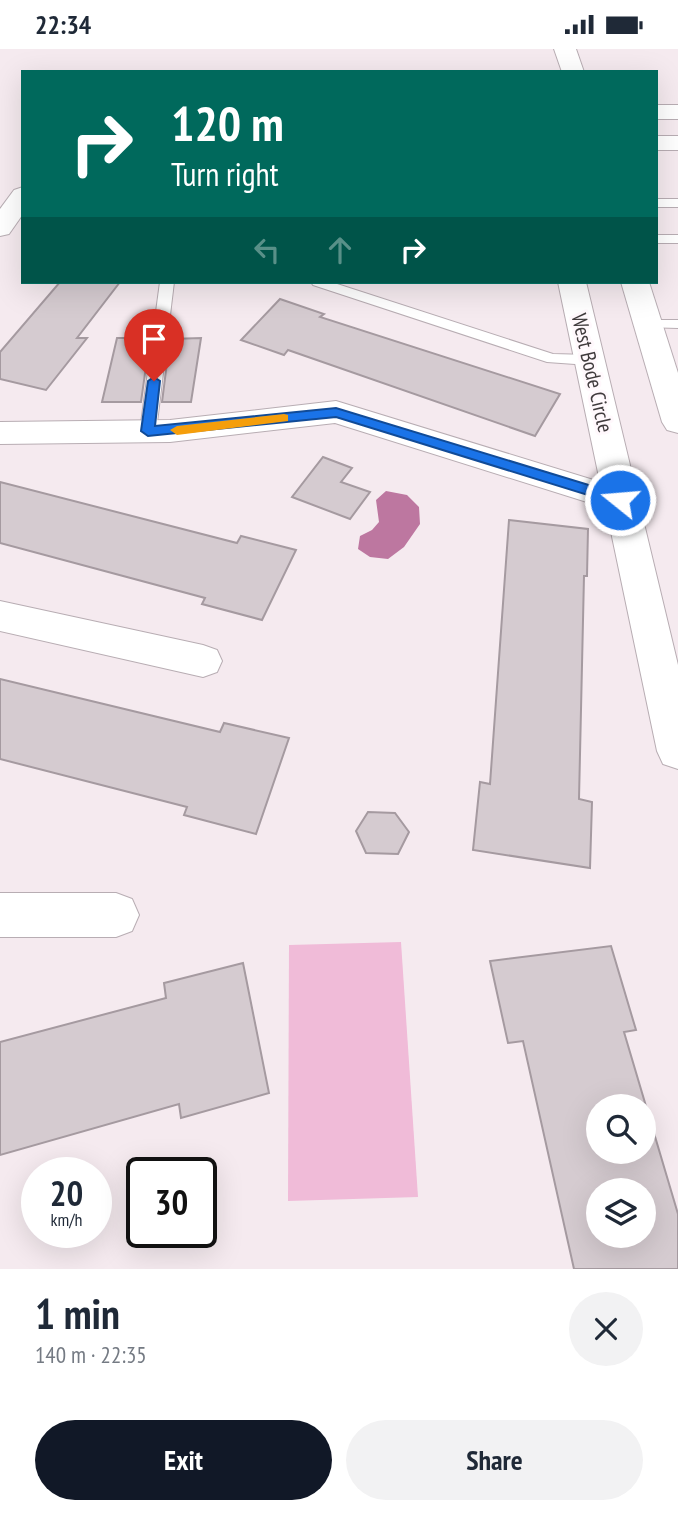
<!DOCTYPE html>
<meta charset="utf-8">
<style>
:root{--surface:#fff;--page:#f2f2f3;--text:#1f2937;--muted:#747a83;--accent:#111827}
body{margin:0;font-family:"PT Sans Narrow",sans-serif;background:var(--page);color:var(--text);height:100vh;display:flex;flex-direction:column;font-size:26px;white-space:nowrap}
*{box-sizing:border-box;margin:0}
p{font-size:23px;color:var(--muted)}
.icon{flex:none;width:38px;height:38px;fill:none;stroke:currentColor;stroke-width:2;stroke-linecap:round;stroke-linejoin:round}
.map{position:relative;height:1220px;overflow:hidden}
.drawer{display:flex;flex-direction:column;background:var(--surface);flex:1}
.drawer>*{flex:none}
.top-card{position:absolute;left:21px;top:21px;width:637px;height:214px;border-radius:0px;box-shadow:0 7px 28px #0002;background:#00695c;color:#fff;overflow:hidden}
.fabs{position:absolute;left:586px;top:1045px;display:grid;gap:14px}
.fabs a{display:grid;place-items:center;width:70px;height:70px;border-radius:50%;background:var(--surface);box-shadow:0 7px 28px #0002;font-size:35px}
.speed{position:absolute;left:21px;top:1108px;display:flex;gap:14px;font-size:35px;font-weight:700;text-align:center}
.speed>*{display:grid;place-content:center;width:91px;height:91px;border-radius:50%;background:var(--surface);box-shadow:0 7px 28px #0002;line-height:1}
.speed small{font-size:18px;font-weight:400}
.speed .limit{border:4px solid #111;border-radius:10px;background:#fff;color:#111}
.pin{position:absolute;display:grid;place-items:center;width:60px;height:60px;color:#fff;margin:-72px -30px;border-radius:50% 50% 50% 0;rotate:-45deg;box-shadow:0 0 7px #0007}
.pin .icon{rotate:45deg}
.me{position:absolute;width:77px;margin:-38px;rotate:287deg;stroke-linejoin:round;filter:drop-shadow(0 0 5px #0008)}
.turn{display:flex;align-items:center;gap:24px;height:147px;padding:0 35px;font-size:32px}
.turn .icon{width:91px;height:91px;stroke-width:2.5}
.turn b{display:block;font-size:49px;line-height:60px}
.lanes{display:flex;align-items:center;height:66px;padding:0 35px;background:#0003;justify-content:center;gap:35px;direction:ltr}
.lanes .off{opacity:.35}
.round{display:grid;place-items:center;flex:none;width:74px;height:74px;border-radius:37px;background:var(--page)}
.head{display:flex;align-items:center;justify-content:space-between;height:119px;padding:0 35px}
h1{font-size:42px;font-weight:800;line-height:52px}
.button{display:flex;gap:14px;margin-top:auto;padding:14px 35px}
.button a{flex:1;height:80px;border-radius:42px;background:var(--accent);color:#fff;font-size:28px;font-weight:800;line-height:80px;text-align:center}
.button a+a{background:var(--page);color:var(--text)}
.status{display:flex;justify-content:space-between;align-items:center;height:49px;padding:0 35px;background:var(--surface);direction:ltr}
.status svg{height:19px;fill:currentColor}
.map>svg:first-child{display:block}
</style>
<div class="status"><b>22:34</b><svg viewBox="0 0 49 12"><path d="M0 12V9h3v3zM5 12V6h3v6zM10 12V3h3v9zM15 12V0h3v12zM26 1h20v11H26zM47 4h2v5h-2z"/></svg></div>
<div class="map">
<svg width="678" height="1220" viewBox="0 0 678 1220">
<rect width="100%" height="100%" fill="#f5eaef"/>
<!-- green -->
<polygon fill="#f0bbd8" points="401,893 418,1148 288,1152 289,896"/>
<!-- water -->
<polygon fill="#bd77a0" points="386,442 407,446 419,458 420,475 404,498 388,510 370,508 358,500 360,487 372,481 379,473 376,451"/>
<!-- building -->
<g fill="#d5cbd0" stroke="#a59aa0" stroke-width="2" fill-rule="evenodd">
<polygon points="60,233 120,233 77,289 87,289 46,341 0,330 0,303"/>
<polygon points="280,250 324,265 320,268 560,345 535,387 288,301 284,306 241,291"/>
<polygon points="117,289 150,289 141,353 102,353"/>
<polygon points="201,289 191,353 162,353 170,290"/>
<polygon points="323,408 352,419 341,433 370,443 350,470 292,448"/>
<polygon points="0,433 237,494 241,487 296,501 262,571 202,555 205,549 0,494"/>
<polygon points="509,471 588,480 587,527 584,527 579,750 592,753 590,819 473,801 480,733 490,735"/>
<polygon points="0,630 220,683 224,674 289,689 256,785 184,766 187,758 0,710"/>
<polygon points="368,763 395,764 409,783 398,805 366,804 356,782"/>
<path d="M611,897l25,84 -12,2 54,182v55h-104l-51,-228 -15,2 -18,-82zM598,1057h46v45h-46zM598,1141h46v45h-46z"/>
<polygon points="243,914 269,1044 181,1069 179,1055 0,1106 0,993 166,949 164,934"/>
</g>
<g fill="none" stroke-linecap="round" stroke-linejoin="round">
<defs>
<g id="lane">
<rect x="656" y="150" width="22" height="8"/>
<rect x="656" y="186" width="22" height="8"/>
<polygon points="160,233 174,233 156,382 148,387 140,382"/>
<polygon points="311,233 331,233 553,305 589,306 596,311 589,316 547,313 313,236"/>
<polygon points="648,271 678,271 678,279 643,278 641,275"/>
</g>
<g id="street">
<rect x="656" y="56" width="22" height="14"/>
<rect x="656" y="87" width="22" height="14"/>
<polygon points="23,138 23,165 9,185 0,187 0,160 14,141"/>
<polygon points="558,233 586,233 678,616 678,720 663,715 657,702 606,459 335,374 170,393 0,395 0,373 170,371 336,352 600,433"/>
<polygon points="0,552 203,596 217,601 222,612 217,623 203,628 0,582"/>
<polygon points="0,844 116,844 132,850 139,866 132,882 116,888 0,888"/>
</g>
<g id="secondary">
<polygon points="554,0 576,0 584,23 562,23"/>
<polygon points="621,233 649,233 678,324 678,384 667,381 662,373"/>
</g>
</defs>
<!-- lane casing -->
<use href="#lane" stroke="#b8adb3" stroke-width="2"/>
<!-- street casing -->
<use href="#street" stroke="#b8adb3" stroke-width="2"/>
<!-- secondary casing -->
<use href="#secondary" stroke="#b8adb3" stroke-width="2"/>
<!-- lane -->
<use href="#lane" fill="#fff" fill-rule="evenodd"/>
<!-- street -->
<use href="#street" fill="#fff" fill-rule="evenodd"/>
<!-- secondary -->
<use href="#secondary" fill="#fff" fill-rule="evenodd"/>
</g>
<!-- route -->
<polygon fill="#1a73e8" stroke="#114b97" stroke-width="2" points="154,328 160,332 155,377 336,359 625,447 627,451 620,456 336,368 148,387 141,382 148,332"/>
<!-- slow -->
<polygon fill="#f59e0b" points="284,365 288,366 288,372 177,386 170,381 177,377"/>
<g text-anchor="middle" stroke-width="6" stroke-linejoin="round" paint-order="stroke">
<!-- street labels -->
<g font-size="21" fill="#403b3d" stroke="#fff8fc">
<text transform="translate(592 324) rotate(77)" y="7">West Bode Circle</text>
</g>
</g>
</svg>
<div class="fabs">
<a><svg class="icon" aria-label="search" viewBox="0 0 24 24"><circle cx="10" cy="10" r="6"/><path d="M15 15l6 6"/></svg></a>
<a><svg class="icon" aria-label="layers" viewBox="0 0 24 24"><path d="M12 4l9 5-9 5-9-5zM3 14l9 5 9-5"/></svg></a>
</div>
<div class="speed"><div>20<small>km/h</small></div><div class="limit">30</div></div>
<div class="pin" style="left:154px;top:332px;background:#d93025"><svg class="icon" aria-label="arrive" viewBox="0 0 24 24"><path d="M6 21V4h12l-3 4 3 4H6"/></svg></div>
<svg class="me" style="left:620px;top:451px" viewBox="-20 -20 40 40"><circle r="17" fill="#1a73e8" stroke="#fff" stroke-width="3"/><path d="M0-11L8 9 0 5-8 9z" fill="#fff"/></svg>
<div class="top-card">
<div class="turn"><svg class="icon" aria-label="right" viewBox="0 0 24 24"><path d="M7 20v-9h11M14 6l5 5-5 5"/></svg><div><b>120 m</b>Turn right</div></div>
<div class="lanes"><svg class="icon off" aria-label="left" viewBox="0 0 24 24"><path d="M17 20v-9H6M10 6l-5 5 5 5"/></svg><svg class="icon off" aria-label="ahead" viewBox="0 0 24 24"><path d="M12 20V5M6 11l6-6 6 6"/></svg><svg class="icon" aria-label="right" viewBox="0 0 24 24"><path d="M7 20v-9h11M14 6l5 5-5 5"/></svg></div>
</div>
</div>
<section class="drawer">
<div class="head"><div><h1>1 min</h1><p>140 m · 22:35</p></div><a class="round"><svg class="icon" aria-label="close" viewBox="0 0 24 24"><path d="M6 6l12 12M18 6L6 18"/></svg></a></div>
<div class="button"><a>Exit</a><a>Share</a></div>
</section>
